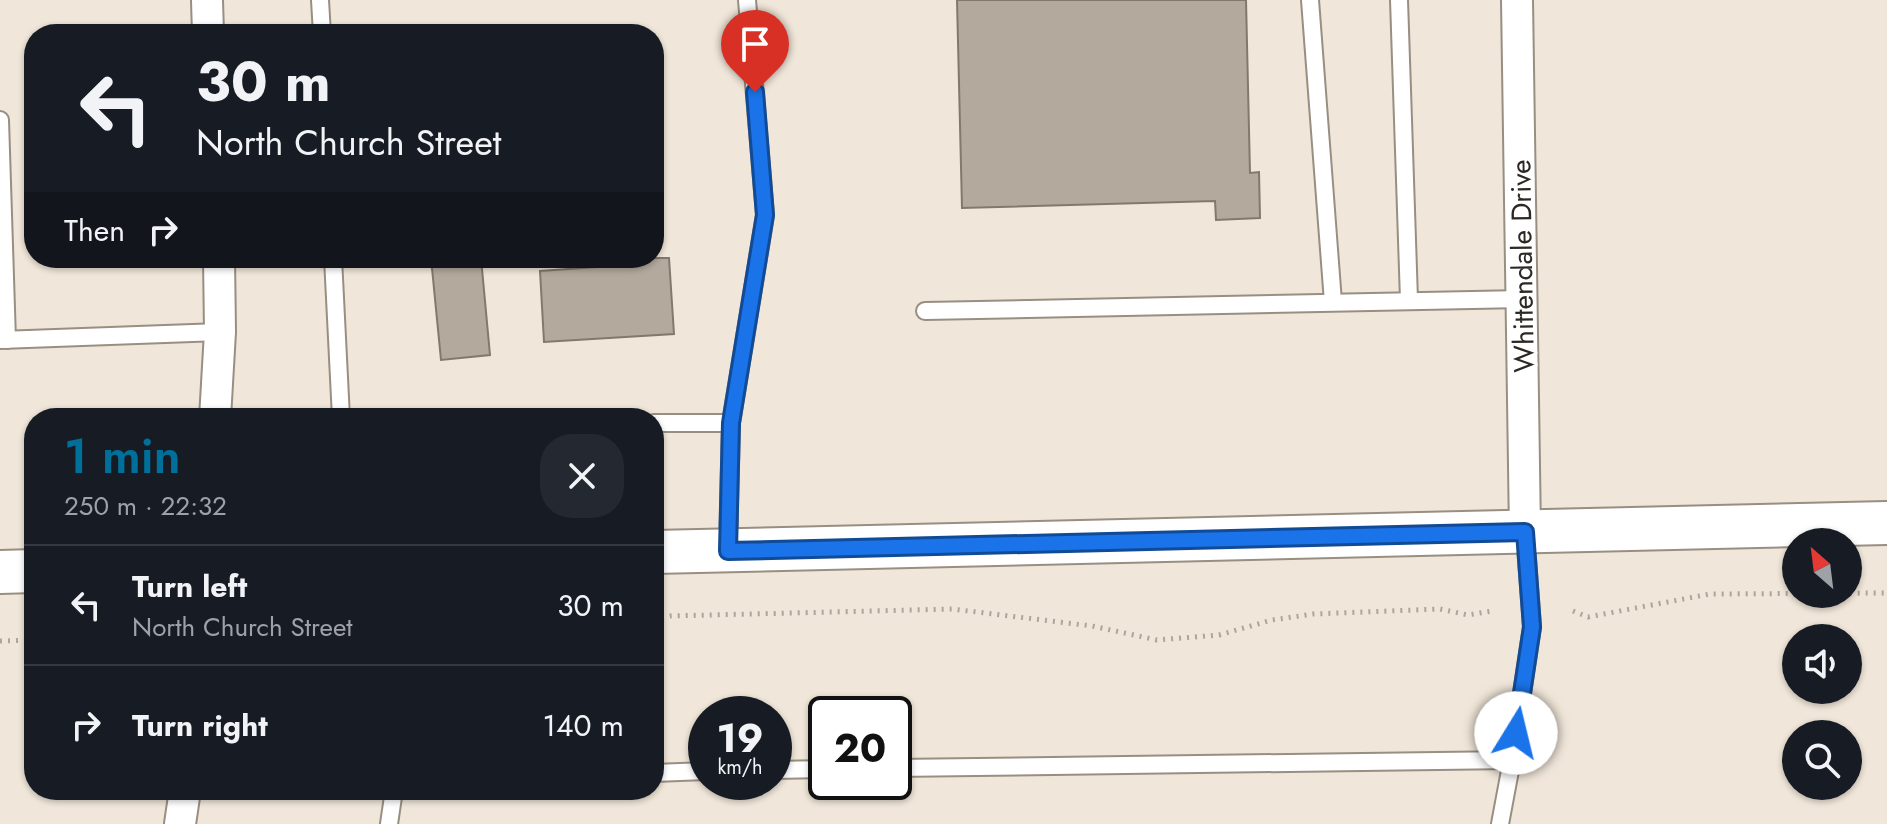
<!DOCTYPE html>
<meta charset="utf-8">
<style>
:root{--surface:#171b24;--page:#242831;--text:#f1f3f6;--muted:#9ea1a6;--line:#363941;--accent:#006f9a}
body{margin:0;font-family:Jost,sans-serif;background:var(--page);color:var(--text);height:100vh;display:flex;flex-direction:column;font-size:30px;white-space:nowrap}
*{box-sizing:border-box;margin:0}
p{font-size:26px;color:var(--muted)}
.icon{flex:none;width:44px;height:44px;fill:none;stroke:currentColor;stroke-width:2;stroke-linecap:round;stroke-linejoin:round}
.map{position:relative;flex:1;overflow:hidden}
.details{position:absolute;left:24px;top:408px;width:640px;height:392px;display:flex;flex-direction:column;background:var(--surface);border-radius:32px;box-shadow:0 2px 6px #0004}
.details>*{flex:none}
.banner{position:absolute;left:24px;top:24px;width:640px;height:244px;border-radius:32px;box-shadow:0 2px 6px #0004;background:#171b24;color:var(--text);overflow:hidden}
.needle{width:52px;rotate:332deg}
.tools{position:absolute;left:1782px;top:528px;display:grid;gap:16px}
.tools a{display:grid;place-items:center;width:80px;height:80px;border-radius:50%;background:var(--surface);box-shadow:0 2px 6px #0004;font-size:40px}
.speed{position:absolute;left:688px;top:696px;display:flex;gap:16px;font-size:40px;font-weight:700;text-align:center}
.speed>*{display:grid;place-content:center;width:104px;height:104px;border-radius:50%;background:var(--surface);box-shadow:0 2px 6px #0004;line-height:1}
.speed small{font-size:20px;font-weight:400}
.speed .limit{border:4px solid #111;border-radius:12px;background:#fff;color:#111}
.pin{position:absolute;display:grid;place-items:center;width:68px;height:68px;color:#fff;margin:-82px -34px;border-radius:50% 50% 50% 0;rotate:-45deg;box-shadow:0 0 8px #0007}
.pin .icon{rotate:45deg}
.me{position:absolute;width:88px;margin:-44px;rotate:9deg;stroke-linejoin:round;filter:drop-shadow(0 0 6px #0008)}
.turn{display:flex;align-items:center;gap:28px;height:168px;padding:0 40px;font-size:36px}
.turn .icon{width:104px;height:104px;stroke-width:2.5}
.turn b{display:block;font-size:56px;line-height:68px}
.then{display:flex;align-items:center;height:76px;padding:0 40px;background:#0003;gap:16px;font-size:30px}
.round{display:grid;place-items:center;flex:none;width:84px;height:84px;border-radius:32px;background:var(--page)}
.head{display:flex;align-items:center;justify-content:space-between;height:136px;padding:0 40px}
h1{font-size:48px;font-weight:600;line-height:60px;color:var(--accent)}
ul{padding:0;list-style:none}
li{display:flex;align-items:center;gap:24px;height:120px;padding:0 40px;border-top:2px solid var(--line)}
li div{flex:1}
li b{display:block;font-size:30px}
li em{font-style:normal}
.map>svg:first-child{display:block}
</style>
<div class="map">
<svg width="1887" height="824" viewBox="0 0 1887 824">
<rect width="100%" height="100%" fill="#f0e6d9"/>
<!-- building -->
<g fill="#b3a99d" stroke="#82796d" stroke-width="2">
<polygon points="957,0 1246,0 1250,173 1259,172 1260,218 1216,220 1215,201 962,208"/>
<polygon points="431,258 481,258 490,355 441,360"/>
<polygon points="611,258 669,258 674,334 544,342 540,271 611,266"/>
</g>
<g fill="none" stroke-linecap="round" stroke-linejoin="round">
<defs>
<g id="lane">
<polyline points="320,0 322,34"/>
<polyline points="1310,0 1333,302"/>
<polyline points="1399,0 1409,300"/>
<polyline points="0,120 7,340"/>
<polyline points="333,258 341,418"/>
<polyline points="925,311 1523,299"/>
<polyline points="0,340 220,332"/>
<polyline points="654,423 731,423"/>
<polyline points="728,549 731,423 765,215 747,0"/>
<polyline points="1512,760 1532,627 1525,532"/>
<polyline points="894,768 1512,760 1500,824"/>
<polyline points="774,770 826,769"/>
<polyline points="654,773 706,771"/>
<polyline points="389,824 394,790"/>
</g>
<g id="street">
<polyline points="207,0 208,34"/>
<polyline points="1517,0 1525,532"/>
<polyline points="215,418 220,332 219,258"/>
<polyline points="180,824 185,790"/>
</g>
<g id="secondary">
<polyline points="654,552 1887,523"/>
<polyline points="0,572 34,571"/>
</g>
</defs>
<!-- lane casing -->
<use href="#lane" stroke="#988e82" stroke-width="20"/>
<!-- street casing -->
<use href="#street" stroke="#988e82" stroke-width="34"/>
<!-- secondary casing -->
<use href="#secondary" stroke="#988e82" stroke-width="46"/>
<!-- path -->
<g stroke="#ada59b" stroke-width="5" stroke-dasharray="2 6" stroke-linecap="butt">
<polyline points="1573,611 1588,617 1710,594 1887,593"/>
<polyline points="654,619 670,616 952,609 1092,626 1157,640 1219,635 1272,620 1313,614 1440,609 1468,615 1492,611"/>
<polyline points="0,641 34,640"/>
</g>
<!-- lane -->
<use href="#lane" stroke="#fff" stroke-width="16"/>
<!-- street -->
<use href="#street" stroke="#fff" stroke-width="30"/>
<!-- secondary -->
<use href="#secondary" stroke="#fff" stroke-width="42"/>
</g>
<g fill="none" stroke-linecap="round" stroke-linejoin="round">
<defs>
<polyline id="route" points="755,92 765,215 731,423 728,551 1525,532 1532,627 1516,733"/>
</defs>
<!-- route casing -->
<use href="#route" stroke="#114b97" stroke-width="20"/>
<!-- route -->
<use href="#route" stroke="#1a73e8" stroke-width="14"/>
</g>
<g text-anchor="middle" stroke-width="6" stroke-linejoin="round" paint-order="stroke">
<!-- street labels -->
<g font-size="28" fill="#2c2823" stroke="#fff">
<text transform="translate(1522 266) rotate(-91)" y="10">Whittendale Drive</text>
</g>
</g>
</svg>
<div class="tools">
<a><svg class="needle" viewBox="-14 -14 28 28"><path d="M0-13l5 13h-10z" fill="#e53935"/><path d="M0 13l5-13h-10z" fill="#9ea1a6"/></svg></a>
<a><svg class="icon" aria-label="sound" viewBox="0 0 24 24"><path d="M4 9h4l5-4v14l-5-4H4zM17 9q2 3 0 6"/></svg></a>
<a><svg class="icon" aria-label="search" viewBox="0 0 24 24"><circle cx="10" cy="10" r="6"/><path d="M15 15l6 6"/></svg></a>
</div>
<div class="speed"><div>19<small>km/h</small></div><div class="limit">20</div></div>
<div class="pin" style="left:755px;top:92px;background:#d93025"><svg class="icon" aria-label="arrive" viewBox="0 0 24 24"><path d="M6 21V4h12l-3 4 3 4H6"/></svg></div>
<svg class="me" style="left:1516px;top:733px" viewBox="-20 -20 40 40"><circle r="19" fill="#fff"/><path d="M0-13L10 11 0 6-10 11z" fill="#1a73e8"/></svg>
<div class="banner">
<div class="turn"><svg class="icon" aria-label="left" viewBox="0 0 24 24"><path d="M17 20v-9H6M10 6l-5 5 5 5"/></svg><div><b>30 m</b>North Church Street</div></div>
<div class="then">Then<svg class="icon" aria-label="right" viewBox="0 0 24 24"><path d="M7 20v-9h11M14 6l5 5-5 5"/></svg></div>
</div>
<section class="details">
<div class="head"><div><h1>1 min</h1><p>250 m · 22:32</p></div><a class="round"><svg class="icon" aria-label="close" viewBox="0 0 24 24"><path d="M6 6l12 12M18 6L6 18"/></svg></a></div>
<ul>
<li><svg class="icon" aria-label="left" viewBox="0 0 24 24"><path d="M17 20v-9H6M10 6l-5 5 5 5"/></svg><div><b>Turn left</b><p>North Church Street</p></div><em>30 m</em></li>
<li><svg class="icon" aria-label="right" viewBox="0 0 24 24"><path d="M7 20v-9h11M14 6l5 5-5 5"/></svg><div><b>Turn right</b></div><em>140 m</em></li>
</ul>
</section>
</div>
